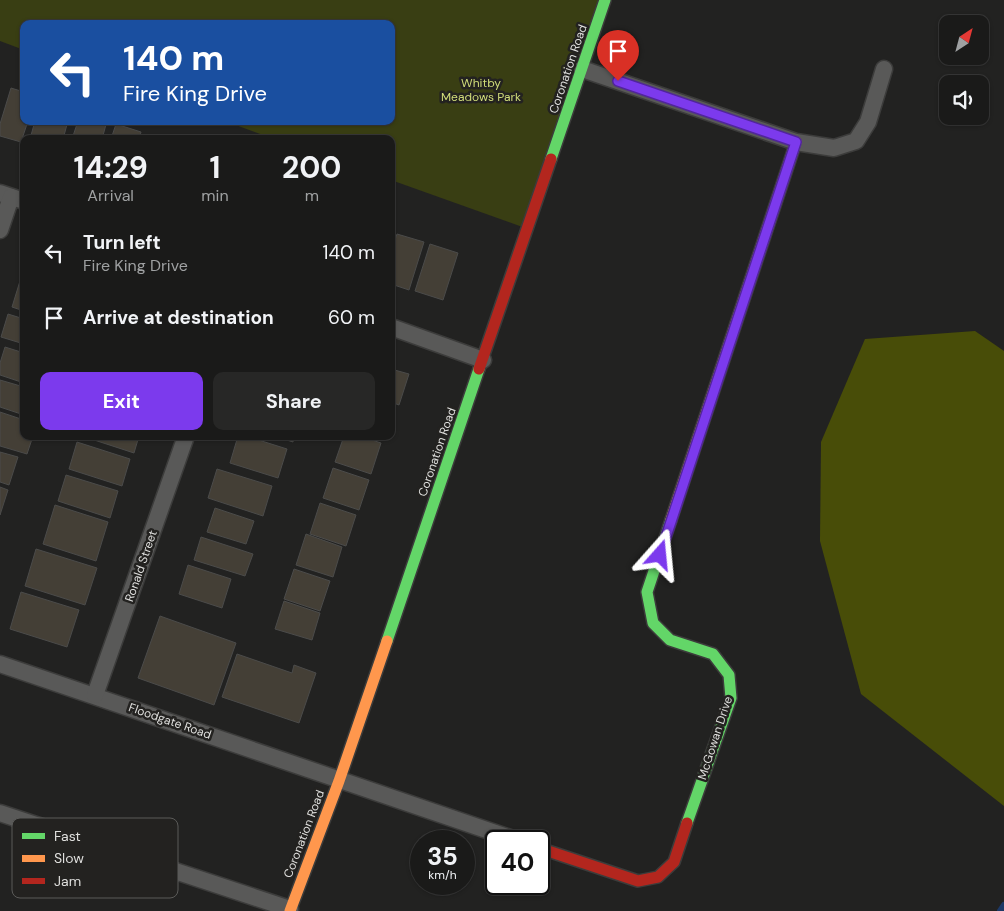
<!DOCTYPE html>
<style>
:root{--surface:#1a1a19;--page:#272726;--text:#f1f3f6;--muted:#9fa1a2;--line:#383838;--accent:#7c3aed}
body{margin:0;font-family:"DM Sans",sans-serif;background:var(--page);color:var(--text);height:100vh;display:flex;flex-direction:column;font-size:19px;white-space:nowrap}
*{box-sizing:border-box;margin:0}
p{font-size:16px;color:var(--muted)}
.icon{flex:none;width:28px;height:28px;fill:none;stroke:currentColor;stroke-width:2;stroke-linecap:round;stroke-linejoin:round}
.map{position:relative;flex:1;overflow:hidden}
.panel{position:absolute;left:20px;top:135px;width:375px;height:305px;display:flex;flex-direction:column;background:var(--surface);border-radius:10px;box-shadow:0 1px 4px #0004,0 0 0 1px var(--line)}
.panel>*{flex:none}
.banner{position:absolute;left:20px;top:20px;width:375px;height:105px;border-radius:10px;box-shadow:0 1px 4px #0004,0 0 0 1px var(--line);background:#1a4fa0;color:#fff;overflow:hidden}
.needle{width:32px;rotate:36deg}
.buttons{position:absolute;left:939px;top:15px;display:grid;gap:10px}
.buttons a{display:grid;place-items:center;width:50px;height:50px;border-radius:10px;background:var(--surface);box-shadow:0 1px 4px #0004,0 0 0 1px var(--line);font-size:25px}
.speed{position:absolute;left:410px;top:830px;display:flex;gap:10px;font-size:25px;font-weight:700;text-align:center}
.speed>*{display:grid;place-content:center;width:65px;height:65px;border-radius:50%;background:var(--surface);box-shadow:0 1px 4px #0004,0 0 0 1px var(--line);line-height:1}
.speed small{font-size:12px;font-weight:400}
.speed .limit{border:2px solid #111;border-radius:8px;background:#fff;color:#111}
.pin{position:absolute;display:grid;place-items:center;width:42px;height:42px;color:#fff;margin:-51px -21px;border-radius:50% 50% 50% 0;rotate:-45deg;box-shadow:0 0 5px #0007}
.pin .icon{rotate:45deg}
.me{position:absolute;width:55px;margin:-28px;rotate:18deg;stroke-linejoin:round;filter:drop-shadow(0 0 4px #0008)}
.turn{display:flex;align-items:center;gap:18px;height:105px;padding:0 20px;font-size:22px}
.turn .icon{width:65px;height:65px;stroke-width:2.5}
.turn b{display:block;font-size:35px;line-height:42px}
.eta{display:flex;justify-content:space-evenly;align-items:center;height:85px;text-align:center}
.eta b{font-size:30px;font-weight:700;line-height:35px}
.cta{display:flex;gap:10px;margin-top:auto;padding:10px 20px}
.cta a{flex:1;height:58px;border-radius:10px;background:var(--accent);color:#fff;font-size:20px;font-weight:700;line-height:58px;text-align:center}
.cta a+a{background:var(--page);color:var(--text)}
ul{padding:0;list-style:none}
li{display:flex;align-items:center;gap:15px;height:65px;padding:0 20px}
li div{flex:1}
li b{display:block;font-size:19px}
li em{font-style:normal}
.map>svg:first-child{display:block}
</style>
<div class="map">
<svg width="1004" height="911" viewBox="0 0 1004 911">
<rect width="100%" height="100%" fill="#222221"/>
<!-- green -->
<polygon fill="#393e13" points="0,0 605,0 528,229 391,180 391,139 274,139 225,121 391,121 391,24 24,24 24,50 0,41"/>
<!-- forest -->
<polygon fill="#484d08" points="975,331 1004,351 1004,806 861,694 820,541 821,442 865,339"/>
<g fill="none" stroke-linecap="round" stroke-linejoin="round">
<!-- stream -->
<polyline stroke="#1d3967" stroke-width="6" points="1000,911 1004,905"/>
</g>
<!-- building -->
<g fill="#443f36" stroke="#4b4b4a">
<polygon points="11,88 24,92 24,121 28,121 21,142 0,136 0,124"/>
<polygon points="35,121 68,121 63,139 30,139"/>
<polygon points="78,121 107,121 102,139 72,139"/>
<polygon points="116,124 141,132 139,139 111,139"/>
<polygon points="397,234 424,242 409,290 391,284 391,251"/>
<polygon points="430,244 458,253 443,300 415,291"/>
<polygon points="20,281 24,282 24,311 12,307"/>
<polygon points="8,314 24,319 24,344 1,337"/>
<polygon points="5,347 24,353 24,383 0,375 0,363"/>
<polygon points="391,369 409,374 399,405 391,402"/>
<polygon points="0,380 24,387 24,415 0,407"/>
<polygon points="391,408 395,409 391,422"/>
<polygon points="0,412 24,420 24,436 33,436 27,454 0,446"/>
<polygon points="82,436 139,436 134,453"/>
<polygon points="238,436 246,436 287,449 278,478 230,463"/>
<polygon points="274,436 294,436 293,442"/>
<polygon points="344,436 360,436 381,443 371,474 335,462"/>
<polygon points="77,442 130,459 122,486 69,469"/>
<polygon points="0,452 18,457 9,485 0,482"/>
<polygon points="333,468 369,480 359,510 323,498"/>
<polygon points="217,469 272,486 263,516 208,498"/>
<polygon points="66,475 118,491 110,518 58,501"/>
<polygon points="0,487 8,490 0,515"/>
<polygon points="320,503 356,515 346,546 310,534"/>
<polygon points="55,505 108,522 96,561 43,544"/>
<polygon points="215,508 254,521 246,544 207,532"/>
<polygon points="306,534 342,547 333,577 296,565"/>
<polygon points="201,537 253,554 245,576 194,560"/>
<polygon points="36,549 97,568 85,605 25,586"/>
<polygon points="188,565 231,579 222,608 179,594"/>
<polygon points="294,569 330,581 320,611 284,599"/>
<polygon points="21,592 79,610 67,647 10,629"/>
<polygon points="284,601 320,613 312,640 275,629"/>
<polygon points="160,616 236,643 214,705 138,678"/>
<polygon points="237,654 292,673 294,665 316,673 299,723 222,697"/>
</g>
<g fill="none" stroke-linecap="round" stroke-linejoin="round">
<defs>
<g id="street">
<polyline points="582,69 796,142 834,148 856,141 868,122 884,69"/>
<polyline points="0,193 24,201"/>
<polyline points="0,230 11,197"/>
<polyline points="391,327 483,360"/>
<polyline points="0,664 519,841"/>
<polyline points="95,695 186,436"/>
<polyline points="0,813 290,909"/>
</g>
<g id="fast">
<polyline points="551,159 605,0"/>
<polyline points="671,520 647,592 653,623 670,640 713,654 729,675 731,698 687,823"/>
<polyline points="387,641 479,369"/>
</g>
<g id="slow">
<polyline points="671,520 796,142"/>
<polyline points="290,911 339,781 387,641"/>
</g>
<g id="jam">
<polyline points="479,369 551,159"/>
<polyline points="539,848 638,881 658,877 674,862 687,823"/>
</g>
</defs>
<!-- street casing -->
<use href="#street" stroke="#3c3c3b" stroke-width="19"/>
<!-- fast casing -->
<use href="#fast" stroke="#3c3c3b" stroke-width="14"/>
<!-- slow casing -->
<use href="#slow" stroke="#3c3c3b" stroke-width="14"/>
<!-- jam casing -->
<use href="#jam" stroke="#3c3c3b" stroke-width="14"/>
<!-- street -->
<use href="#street" stroke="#595958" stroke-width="16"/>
<!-- fast -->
<use href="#fast" stroke="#63d668" stroke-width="11"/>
<!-- slow -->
<use href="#slow" stroke="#ff974d" stroke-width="11"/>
<!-- jam -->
<use href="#jam" stroke="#b3261e" stroke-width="11"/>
</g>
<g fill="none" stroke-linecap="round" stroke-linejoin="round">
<defs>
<polyline id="route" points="618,81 796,142 660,555"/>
</defs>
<!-- route casing -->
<use href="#route" stroke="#51269a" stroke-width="12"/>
<!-- route -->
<use href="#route" stroke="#7c3aed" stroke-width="9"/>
</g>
<g text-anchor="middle" stroke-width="5" stroke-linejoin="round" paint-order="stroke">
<!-- street labels -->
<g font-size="12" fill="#dfdfdd" stroke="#232220">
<text transform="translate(568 69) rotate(-71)" y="4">Coronation Road</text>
<text transform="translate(437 452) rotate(-71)" y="4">Coronation Road</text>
<text transform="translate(141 566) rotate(-71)" y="4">Ronald Street</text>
<text transform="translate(170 721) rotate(19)" y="4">Floodgate Road</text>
<text transform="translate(715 738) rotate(-72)" y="4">McGowan Drive</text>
<text transform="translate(304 834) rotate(-69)" y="4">Coronation Road</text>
</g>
<!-- park labels -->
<g font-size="12" fill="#d0dc79" stroke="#232220">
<text x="481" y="87">Whitby<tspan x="481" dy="14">Meadows Park</tspan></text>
</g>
</g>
<!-- legend -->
<rect x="12" y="818" width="166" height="80" rx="8" fill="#232220" stroke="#5b5b59" stroke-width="1"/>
<rect x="22" y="833" width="23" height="6" fill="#63d668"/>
<rect x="22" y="855" width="23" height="7" fill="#ff974d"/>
<rect x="22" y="878" width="23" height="6" fill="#b3261e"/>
<g font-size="14" fill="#dfdfdd">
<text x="54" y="841">Fast</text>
<text x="54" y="863">Slow</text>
<text x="54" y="886">Jam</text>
</g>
</svg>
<div class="buttons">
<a><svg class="needle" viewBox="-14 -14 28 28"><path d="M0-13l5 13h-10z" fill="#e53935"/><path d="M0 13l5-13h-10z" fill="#9fa1a2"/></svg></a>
<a><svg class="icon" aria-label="sound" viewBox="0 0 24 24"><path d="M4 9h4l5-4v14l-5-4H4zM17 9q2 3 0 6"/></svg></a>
</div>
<div class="speed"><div>35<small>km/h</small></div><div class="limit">40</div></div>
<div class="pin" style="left:618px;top:81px;background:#d93025"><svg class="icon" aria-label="arrive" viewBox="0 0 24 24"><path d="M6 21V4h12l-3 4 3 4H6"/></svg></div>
<svg class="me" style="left:660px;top:555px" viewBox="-20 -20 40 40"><path d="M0-17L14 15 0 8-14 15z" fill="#7c3aed" stroke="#fff" stroke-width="4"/></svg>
<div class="banner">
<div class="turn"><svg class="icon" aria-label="left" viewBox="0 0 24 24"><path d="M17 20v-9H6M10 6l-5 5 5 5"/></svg><div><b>140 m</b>Fire King Drive</div></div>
</div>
<section class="panel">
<div class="eta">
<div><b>14:29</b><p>Arrival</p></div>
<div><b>1</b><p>min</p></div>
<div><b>200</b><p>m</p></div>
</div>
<ul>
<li><svg class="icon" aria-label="left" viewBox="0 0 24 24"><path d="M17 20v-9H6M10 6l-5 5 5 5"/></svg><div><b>Turn left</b><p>Fire King Drive</p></div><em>140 m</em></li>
<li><svg class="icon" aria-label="arrive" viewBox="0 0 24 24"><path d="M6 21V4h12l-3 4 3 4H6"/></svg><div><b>Arrive at destination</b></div><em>60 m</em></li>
</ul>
<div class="cta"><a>Exit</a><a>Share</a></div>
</section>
</div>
